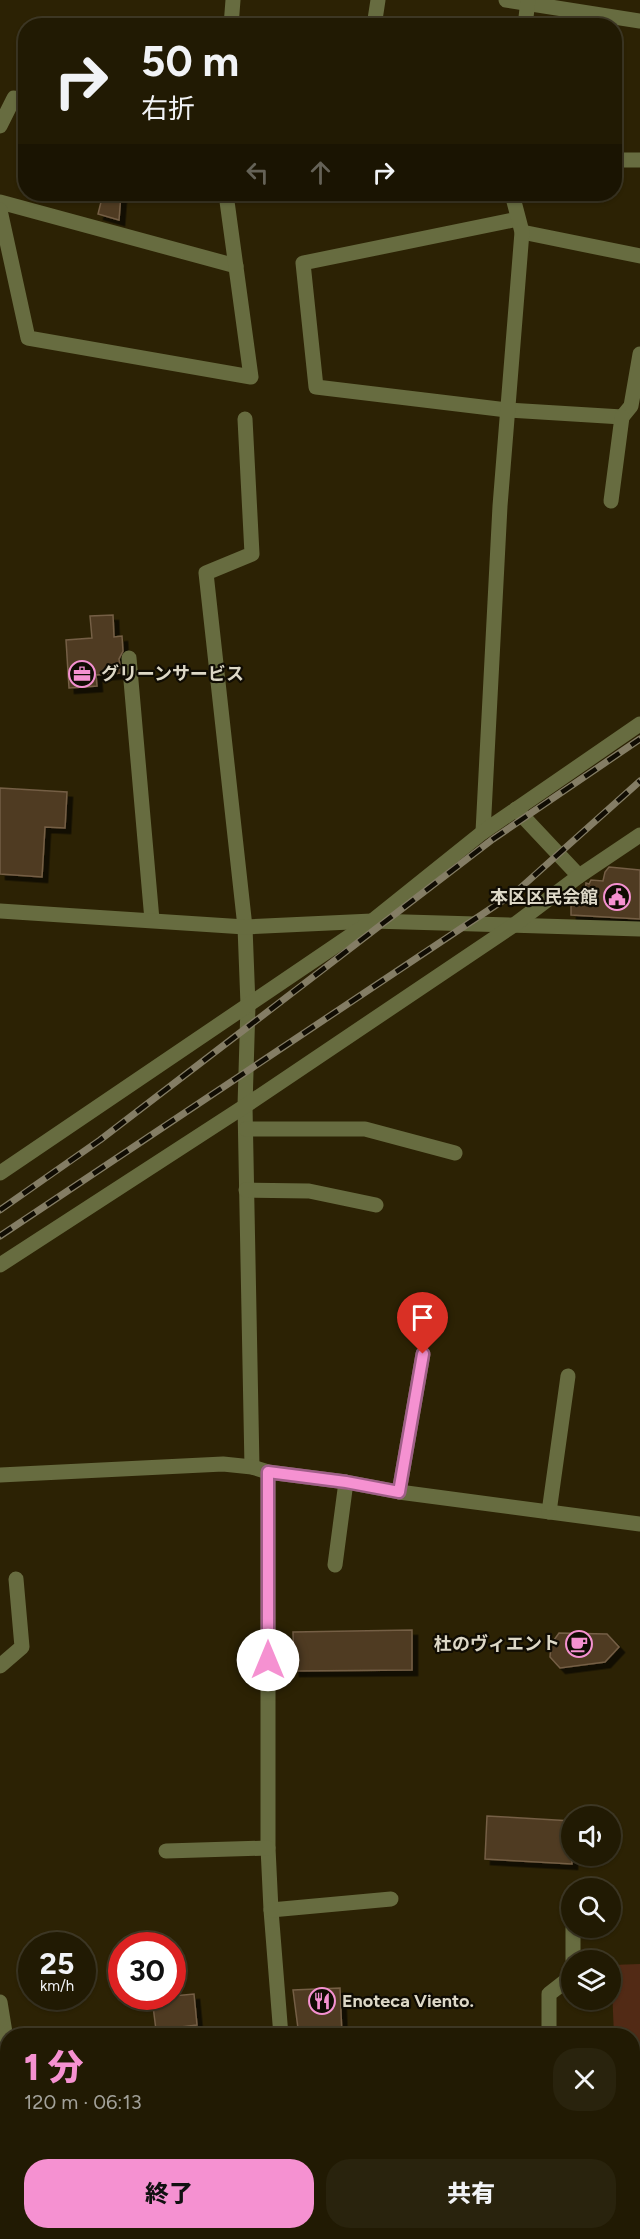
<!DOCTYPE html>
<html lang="ja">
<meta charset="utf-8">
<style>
:root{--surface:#211a03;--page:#29230d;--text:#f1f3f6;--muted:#a2a19a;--line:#3e3825;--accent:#f591d1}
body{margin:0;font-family:Figtree,"Noto Sans JP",sans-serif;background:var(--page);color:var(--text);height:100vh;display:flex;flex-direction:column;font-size:22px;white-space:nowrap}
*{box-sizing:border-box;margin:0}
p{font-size:20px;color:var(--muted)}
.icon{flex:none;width:33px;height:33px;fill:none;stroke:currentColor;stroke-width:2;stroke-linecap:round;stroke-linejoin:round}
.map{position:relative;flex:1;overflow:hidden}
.sheet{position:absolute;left:0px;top:2028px;width:640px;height:212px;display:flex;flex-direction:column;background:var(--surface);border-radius:24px 24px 0 0;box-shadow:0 2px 4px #0004,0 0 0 2px var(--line)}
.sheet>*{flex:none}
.hud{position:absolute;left:18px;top:18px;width:604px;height:183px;border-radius:24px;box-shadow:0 2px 4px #0004,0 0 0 2px var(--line);background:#211a03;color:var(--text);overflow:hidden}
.controls{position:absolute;left:561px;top:1806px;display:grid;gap:12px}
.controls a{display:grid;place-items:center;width:60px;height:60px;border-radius:50%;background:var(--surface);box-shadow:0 2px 4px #0004,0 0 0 2px var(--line);font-size:30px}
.speed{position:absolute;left:18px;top:1932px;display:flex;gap:12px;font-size:30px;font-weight:700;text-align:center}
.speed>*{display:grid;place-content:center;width:78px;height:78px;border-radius:50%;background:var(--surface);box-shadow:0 2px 4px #0004,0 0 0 2px var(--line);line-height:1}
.speed small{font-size:15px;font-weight:400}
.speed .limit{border:9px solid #d22;background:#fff;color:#111}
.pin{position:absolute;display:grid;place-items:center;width:51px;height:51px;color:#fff;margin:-62px -26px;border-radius:50% 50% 50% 0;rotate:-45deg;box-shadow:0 0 6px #0007}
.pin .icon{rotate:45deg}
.me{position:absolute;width:66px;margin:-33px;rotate:0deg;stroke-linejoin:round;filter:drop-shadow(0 0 4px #0008)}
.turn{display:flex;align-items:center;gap:21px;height:126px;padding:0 24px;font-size:27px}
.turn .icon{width:78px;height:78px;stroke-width:2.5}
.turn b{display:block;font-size:42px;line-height:51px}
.lanes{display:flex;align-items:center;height:57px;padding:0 24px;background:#0003;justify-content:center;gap:30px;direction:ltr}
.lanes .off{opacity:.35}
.round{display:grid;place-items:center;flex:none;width:63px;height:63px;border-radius:24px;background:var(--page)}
.head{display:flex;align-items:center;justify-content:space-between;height:102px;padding:0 24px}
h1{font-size:36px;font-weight:800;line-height:45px;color:var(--accent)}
.primary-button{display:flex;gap:12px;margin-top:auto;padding:12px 24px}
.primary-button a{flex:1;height:69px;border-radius:24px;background:var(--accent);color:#111;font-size:24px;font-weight:800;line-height:69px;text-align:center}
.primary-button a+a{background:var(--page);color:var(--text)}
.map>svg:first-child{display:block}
</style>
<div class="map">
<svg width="640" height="2239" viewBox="0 0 640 2239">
<defs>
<filter id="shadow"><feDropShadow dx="5.5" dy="5.5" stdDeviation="0" flood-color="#0009"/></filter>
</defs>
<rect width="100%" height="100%" fill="#2c2204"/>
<!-- green -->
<polygon fill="#522a15" points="640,1964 640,2105 633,2106 633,2036 614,2035 611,1965"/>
<!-- building -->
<g fill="#4f3b22" stroke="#745e45" stroke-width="1.5" filter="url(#shadow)">
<polygon points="103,194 121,194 119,220 98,214"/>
<polygon points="113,615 114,637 122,636 123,651 119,659 121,673 96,675 97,686 69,688 66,640 92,638 90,616"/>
<polygon points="0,788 67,792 65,828 45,827 42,877 0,874"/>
<polygon points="609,867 640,870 640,919 571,915 571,894 585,894 586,883 589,884 591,880 603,881 605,872"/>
<polygon points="412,1630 412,1670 294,1671 293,1632"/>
<polygon points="559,1633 607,1634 619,1647 605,1662 560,1668 550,1657 551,1644"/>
<polygon points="487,1816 572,1821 572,1864 485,1859"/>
<polygon points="340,1988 342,2036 299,2036 293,1990"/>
<polygon points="194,1994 197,2025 156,2030 152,1998"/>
</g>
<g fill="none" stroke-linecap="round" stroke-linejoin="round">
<!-- minor -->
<g stroke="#676c40" stroke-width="15">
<polyline points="506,0 640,21"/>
<polyline points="231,26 233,0"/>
<polyline points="374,26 378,0"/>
<polyline points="525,26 528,0"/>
<polyline points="0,126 14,98 26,101"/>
<polyline points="615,160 640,160"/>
<polyline points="0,202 236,266"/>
<polyline points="0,210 28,338 251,377 226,194"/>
<polyline points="518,219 303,263 316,387 507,410 622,417 631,406 640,354"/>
<polyline points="522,232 640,256"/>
<polyline points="245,419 252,554 206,573 245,927 248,1005 245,1106 252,1467"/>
<polyline points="611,501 622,417"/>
<polyline points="129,658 152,920"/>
<polyline points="516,809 579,876"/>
<polyline points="483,832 500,506 522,232 512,194"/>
<polyline points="0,911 245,927 372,921 640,929"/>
<polyline points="246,1129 365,1129 455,1153"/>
<polyline points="0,1173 372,921 483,832 640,724"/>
<polyline points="246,1190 309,1191 376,1205"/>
<polyline points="0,1265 245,1106 514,925 579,876 640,835"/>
<polyline points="268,1472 268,1848 271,1910 281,2036"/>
<polyline points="0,1475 223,1464 252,1467 268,1472 346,1482 399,1492 640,1524"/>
<polyline points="399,1492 423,1354"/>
<polyline points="549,1512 568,1376"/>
<polyline points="335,1565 346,1482"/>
<polyline points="0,1666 22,1647 16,1579"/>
<polyline points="166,1851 268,1848"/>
<polyline points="271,1910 391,1899"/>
<polyline points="573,1960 573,1928"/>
<polyline points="0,2002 8,2051"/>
<polyline points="549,2036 549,1994 572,1976"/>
<polyline points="126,2232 128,2239"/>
</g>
<!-- major -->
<g stroke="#adb654" stroke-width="15">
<polyline points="0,2136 8,2136"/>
<polyline points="633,2162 640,2164"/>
</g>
<defs>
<g id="rail">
<polyline points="0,1210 100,1140 493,839 640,739"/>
<polyline points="0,1236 517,891 640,781"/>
</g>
</defs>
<!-- rail casing -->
<use href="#rail" stroke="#847d65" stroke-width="7"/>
<!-- rail -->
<use href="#rail" stroke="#100c03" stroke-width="4.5" stroke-dasharray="14" stroke-linecap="butt"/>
</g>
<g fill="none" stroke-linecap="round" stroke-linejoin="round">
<defs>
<polyline id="route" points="268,1660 268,1472 346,1482 399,1492 423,1354"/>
</defs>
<!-- route casing -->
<use href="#route" stroke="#9f5e88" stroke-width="15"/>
<!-- route -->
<use href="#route" stroke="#f591d1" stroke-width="10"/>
</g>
<!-- icons -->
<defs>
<symbol id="office-ring" viewBox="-11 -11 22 22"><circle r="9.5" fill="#100c03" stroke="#f591d1" stroke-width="1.5"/><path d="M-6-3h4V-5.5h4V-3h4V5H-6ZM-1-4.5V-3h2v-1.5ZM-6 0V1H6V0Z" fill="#f591d1"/></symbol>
<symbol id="civic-ring" viewBox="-11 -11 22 22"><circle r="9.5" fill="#100c03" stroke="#f591d1" stroke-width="1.5"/><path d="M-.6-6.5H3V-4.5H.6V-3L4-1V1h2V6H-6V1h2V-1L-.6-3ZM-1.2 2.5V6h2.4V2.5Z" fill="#f591d1"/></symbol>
<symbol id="cafe-ring" viewBox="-11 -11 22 22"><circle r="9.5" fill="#100c03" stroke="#f591d1" stroke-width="1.5"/><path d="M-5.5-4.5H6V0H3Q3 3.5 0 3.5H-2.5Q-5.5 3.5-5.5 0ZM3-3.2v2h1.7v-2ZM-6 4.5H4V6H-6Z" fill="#f591d1"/></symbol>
<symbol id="restaurant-ring" viewBox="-11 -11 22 22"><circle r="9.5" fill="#100c03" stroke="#f591d1" stroke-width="1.5"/><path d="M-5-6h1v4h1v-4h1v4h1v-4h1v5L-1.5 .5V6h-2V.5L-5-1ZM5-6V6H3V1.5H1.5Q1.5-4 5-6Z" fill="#f591d1"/></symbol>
</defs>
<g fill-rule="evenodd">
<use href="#office-ring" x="67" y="659" width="30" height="30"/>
<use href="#civic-ring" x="602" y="882" width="30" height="30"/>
<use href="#cafe-ring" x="564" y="1629" width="30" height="30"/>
<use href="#restaurant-ring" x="307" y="1986" width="30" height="30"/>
</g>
<g text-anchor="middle" stroke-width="4.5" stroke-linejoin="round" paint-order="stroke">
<!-- poi labels -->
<g font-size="18" font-weight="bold" fill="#ddd8c7" stroke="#100c03" text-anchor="start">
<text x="101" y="680">グリーンサービス</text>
<text x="598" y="903" text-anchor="end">本区区民会館</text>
<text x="560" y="1650" text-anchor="end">杜のヴィエント</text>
<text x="342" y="2007">Enoteca Viento.</text>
</g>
</g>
</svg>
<div class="controls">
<a><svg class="icon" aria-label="sound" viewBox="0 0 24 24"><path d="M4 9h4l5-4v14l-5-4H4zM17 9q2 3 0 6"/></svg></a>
<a><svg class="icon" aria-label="search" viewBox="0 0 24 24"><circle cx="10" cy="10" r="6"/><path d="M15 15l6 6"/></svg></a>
<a><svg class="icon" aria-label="layers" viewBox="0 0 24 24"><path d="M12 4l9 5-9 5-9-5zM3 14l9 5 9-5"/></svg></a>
</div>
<div class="speed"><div>25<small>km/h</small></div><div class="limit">30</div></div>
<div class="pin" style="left:423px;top:1354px;background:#d93025"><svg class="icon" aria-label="arrive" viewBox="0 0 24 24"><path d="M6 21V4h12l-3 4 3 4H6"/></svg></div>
<svg class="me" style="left:268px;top:1660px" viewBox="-20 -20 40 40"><circle r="19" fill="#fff"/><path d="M0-13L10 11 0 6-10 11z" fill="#f591d1"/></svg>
<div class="hud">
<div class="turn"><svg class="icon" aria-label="right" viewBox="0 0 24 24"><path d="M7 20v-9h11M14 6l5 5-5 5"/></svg><div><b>50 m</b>右折</div></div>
<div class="lanes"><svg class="icon off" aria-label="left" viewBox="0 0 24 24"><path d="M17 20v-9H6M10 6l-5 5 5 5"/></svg><svg class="icon off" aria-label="ahead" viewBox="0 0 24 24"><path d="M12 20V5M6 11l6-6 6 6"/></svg><svg class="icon" aria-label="right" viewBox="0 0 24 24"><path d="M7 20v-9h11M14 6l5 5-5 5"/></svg></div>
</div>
<section class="sheet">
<div class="head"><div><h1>1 分</h1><p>120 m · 06:13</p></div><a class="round"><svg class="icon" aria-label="close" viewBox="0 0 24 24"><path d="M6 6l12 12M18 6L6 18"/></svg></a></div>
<div class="primary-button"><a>終了</a><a>共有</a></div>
</section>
</div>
